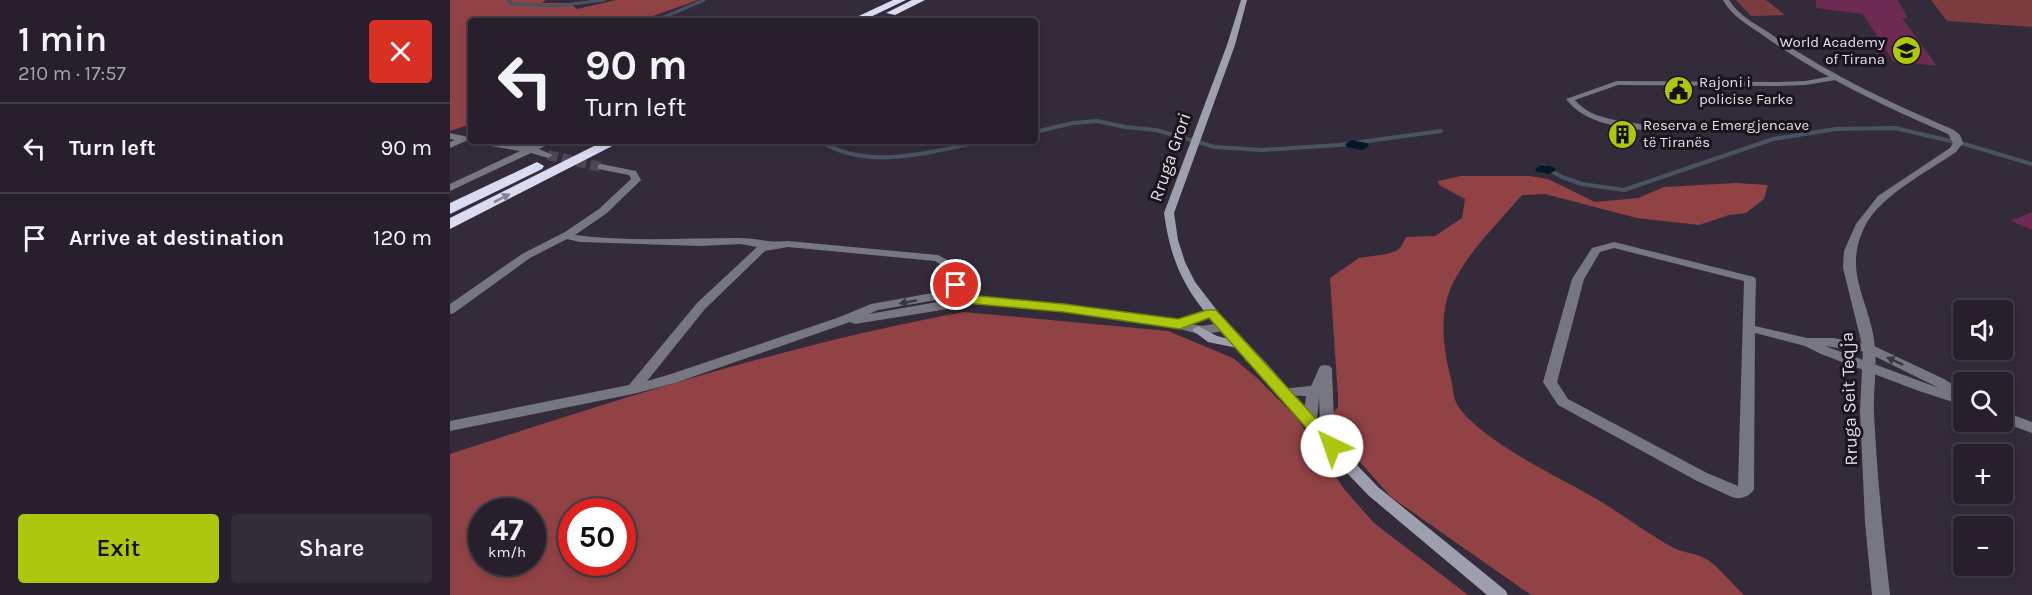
<!DOCTYPE html>
<meta charset="utf-8">
<style>
:root{--surface:#27202c;--page:#332d38;--text:#f1f3f6;--muted:#a4a3a9;--line:#433e48;--accent:#adc60e}
body{margin:0;font-family:Karla,sans-serif;background:var(--page);color:var(--text);height:100vh;display:flex;flex-direction:column;font-size:22px;white-space:nowrap}
*{box-sizing:border-box;margin:0}
p{font-size:20px;color:var(--muted)}
.icon{flex:none;width:33px;height:33px;fill:none;stroke:currentColor;stroke-width:2;stroke-linecap:round;stroke-linejoin:round}
.map{position:relative;flex:1;overflow:hidden}
.side{display:flex;flex-direction:column;background:var(--surface);width:450px}
.side>*{flex:none}
.top-card{position:absolute;left:18px;top:18px;width:570px;height:126px;border-radius:6px;box-shadow:0 3px 9px #0003,0 0 0 2px var(--line);background:#27202c;color:var(--text);overflow:hidden}
.controls{position:absolute;left:1503px;top:300px;display:grid;gap:12px}
.controls a{display:grid;place-items:center;width:60px;height:60px;border-radius:6px;background:var(--surface);box-shadow:0 3px 9px #0003,0 0 0 2px var(--line);font-size:30px}
.speed{position:absolute;left:18px;top:498px;display:flex;gap:12px;font-size:30px;font-weight:700;text-align:center}
.speed>*{display:grid;place-content:center;width:78px;height:78px;border-radius:50%;background:var(--surface);box-shadow:0 3px 9px #0003,0 0 0 2px var(--line);line-height:1}
.speed small{font-size:15px;font-weight:400}
.speed .limit{border:9px solid #d22;background:#fff;color:#111}
.pin{position:absolute;display:grid;place-items:center;width:51px;height:51px;color:#fff;margin:-26px;border:3px solid #fff;border-radius:50%;box-shadow:0 2px 6px #0007}
.me{position:absolute;width:66px;margin:-33px;rotate:318deg;stroke-linejoin:round;filter:drop-shadow(0 0 4px #0008)}
.turn{display:flex;align-items:center;gap:21px;height:126px;padding:0 18px;font-size:27px}
.turn .icon{width:78px;height:78px;stroke-width:2.5}
.turn b{display:block;font-size:42px;line-height:51px}
.round{display:grid;place-items:center;flex:none;width:63px;height:63px;border-radius:6px;background:var(--page)}
.headline{display:flex;align-items:center;justify-content:space-between;height:102px;padding:0 18px}
h1{font-size:36px;font-weight:600;line-height:45px}
.action{display:flex;gap:12px;margin-top:auto;padding:12px 18px}
.action a{flex:1;height:69px;border-radius:6px;background:var(--accent);color:#111;font-size:24px;font-weight:600;line-height:69px;text-align:center}
.action a+a{background:var(--page);color:var(--text)}
ul{padding:0;list-style:none}
li{display:flex;align-items:center;gap:18px;height:90px;padding:0 18px;border-top:2px solid var(--line)}
li div{flex:1}
li b{display:block;font-size:22px}
li em{font-style:normal}
main{display:flex;flex:1;min-height:0}
.map>svg:first-child{display:block}
</style>
<main>
<section class="side">
<div class="headline"><div><h1>1 min</h1><p>210 m · 17:57</p></div><a class="round" style="background:#d93025;color:#fff"><svg class="icon" aria-label="close" viewBox="0 0 24 24"><path d="M6 6l12 12M18 6L6 18"/></svg></a></div>
<ul>
<li><svg class="icon" aria-label="left" viewBox="0 0 24 24"><path d="M17 20v-9H6M10 6l-5 5 5 5"/></svg><div><b>Turn left</b></div><em>90 m</em></li>
<li><svg class="icon" aria-label="arrive" viewBox="0 0 24 24"><path d="M6 21V4h12l-3 4 3 4H6"/></svg><div><b>Arrive at destination</b></div><em>120 m</em></li>
</ul>
<div class="action"><a>Exit</a><a>Share</a></div>
</section>
<div class="map">
<svg width="1582" height="595" viewBox="0 0 1582 595">
<rect width="100%" height="100%" fill="#342b3a"/>
<!-- green -->
<g fill="#7a3c3e">
<polygon points="1286,0 1316,0 1335,15 1301,16"/>
<polygon points="1481,0 1582,0 1582,27 1497,21"/>
</g>
<!-- forest -->
<g fill="#914245" fill-rule="evenodd">
<polygon points="0,0 96,0 92,3 120,3 127,9 166,0 248,0 189,21 21,21 21,124 0,131"/>
<path d="M1011,176h69l18,3 47,23 43,-4 26,-11 72,-4 32,2 -4,14 -18,14 -17,2 -30,10 -62,-7 -92,-24 -23,1c-24,28 -51,54 -68,86 -16,30 -11,67 -3,98 3,12 1,19 9,30 26,34 95,66 133,88 28,16 53,36 81,51 10,5 21,5 30,10 12,5 29,27 40,37h-213l-140,-98 -48,-54 -11,-19v-10l6,-7v-10l-8,-119 29,-20 28,-4 9,-3 5,-4 5,-10 29,-1 27,-18 3,-19 -26,-14 -1,-4z"/>
<path d="M514,312l204,19 65,27 24,20 39,39 48,72 30,34 94,72h-1018v-141c169,-55 339,-110 514,-142zM32,512h50v50h-50zM122,512h50v50h-50z"/>
</g>
<g fill="none" stroke-linecap="round" stroke-linejoin="round">
<!-- stream-far1 -->
<g stroke="#485362" stroke-width="3">
<polyline points="58,0 61,4 107,6 154,0"/>
<polyline points="205,21 254,0"/>
</g>
<!-- stream -->
<g stroke="#485362" stroke-width="4">
<polyline points="585,132 623,123 647,121 675,127 706,130 765,147 812,150 889,145 991,131"/>
<path d="M370,141c49,31 112,10 165,0"/>
<polyline points="1093,166 1112,177 1132,184 1174,190 1323,139 1386,129 1445,128 1518,145 1582,164"/>
</g>
<!-- canal -->
<g fill="#041728" fill-rule="evenodd">
<polygon points="901,140 917,143 919,146 913,150 897,147 895,144"/>
<polygon points="1092,165 1104,167 1106,170 1099,174 1087,172 1085,169"/>
</g>
</g>
<!-- building -->
<g fill="#6d2a52">
<polygon points="1366,0 1448,0 1458,19 1452,18 1487,66 1443,61 1413,14 1366,8"/>
<polygon points="1582,212 1582,230 1561,221"/>
</g>
<g fill="none" stroke-linecap="round" stroke-linejoin="round">
<!-- minor-tunnel -->
<polyline stroke="#4f4654" stroke-width="10" stroke-dasharray="10 4.5" stroke-linecap="butt" points="98,155 151,167"/>
<!-- minor -->
<g fill="#767780" fill-rule="evenodd">
<path d="M1383,76l4,2 -1,2 -31,5 -28,1 -159,-1 -43,15c16,20 46,20 69,25l1,2 -4,3c-27,-4 -58,-8 -75,-31l51,-18 160,1 28,-1z"/>
<polygon points="0,133 18,137 20,139 0,148 0,142 5,140 0,139"/>
<path d="M23,141c19,0 35,4 53,5 7,1 17,-5 28,-5l-15,8 14,6 -5,3 -17,-5 -81,38v-7l70,-33 -42,-7z"/>
<path d="M151,164l35,7 5,9 -34,33 -32,22c53,7 110,3 163,3 17,0 32,5 50,3l150,14 15,8 9,22 7,11 95,8 114,16 34,-11 4,1 2,3 -2,3 -24,8c12,4 20,0 31,-3l6,4 -10,7 -21,2 -25,-7 -109,-15 -97,-9 -13,5 -99,16 -5,-2 -175,61 -42,11 -183,37v-10l179,-36 68,-82 60,-56 -17,-3 -39,2 -121,-4 -13,-3 -37,19 -76,55 -4,1v-10l72,-50 43,-22 34,-23 32,-30 -2,-4 -31,-6v-4zM338,247l147,14 9,6 10,25 -5,-2 -78,14 -34,14 -166,56 -24,7 58,-72 60,-58zM498,298l6,1 -85,15 9,-4z"/>
<path d="M1164,242l140,35 2,2 -1,47 52,12h27l40,8 70,33 20,12v12h-8l-37,-12 -98,-37 -16,-8 -50,-13 -1,156c-4,8 -15,11 -22,8l-35,-16 -139,-76 -15,-23 29,-103 20,-31zM1164,248l130,33 -6,205 -31,-13 -139,-74 -11,-17 27,-103 16,-27zM1375,346l41,6 73,36z"/>
<path d="M875,365l5,1 2,3 2,53 5,24 -2,4 -5,1 -5,-1c-8,-16 -7,-36 -8,-53l-2,24 -2,4h-10l-2,-4 3,-25 -27,-1 -2,-3 2,-3 32,-3 9,-20z"/>
<polygon points="1552,411 1582,422 1582,433 1552,422"/>
</g>
<!-- tertiary -->
<path fill="#767780" fill-rule="evenodd" d="M1273,0h6c9,15 25,23 39,32 58,41 121,70 186,98l6,5 3,8 -7,9c-29,20 -75,43 -91,74 -24,48 7,76 10,123 2,21 -2,43 -1,64 3,61 9,122 16,182h-18l-7,-73 -5,-111 3,-62 -20,-81 1,-17 12,-27 22,-28 72,-48 3,-5 -5,-9c-64,-28 -127,-57 -184,-98 -15,-11 -32,-19 -41,-36z"/>
<!-- secondary -->
<path fill="#9e9fae" fill-rule="evenodd" d="M791,0h6l-12,45 -61,168 4,27 7,22 10,20 24,31 49,52 67,77 43,45 127,103 3,5h-21l-119,-100 -43,-45 -88,-102 -29,-6 -16,-12 6,-4 19,10 12,3c-39,-41 -57,-68 -65,-126l63,-168z"/>
<!-- motorway -->
<g fill="#d8dbf1" fill-rule="evenodd">
<polygon points="443,0 456,0 412,21 398,21"/>
<polygon points="462,0 475,0 445,15 436,13"/>
<polygon points="154,141 172,141 0,229 0,218"/>
<polygon points="87,162 94,166 92,169 0,214 0,203"/>
</g>
</g>
<!-- one-way arrows -->
<defs><path id="oneway-solid" d="M-6-.8H1V-3.2L6.5 0L1 3.2V.8H-6Z" transform="scale(1.5)"/></defs>
<use fill="#828291" href="#oneway-solid" transform="translate(52 198) rotate(-27)"/>
<g fill="#3a373f">
<use href="#oneway-solid" transform="translate(458 302) rotate(170)"/>
<use href="#oneway-solid" transform="translate(1445 361) rotate(-155)"/>
</g>
<!-- route -->
<polygon fill="#adc60e" stroke="#708109" stroke-width="1.5" points="506,281 510,282 519,295 614,304 728,319 757,310 766,310 891,446 888,450 882,452 876,450 759,318 730,329 614,312 515,303 510,302 499,285"/>
<!-- icons -->
<defs>
<symbol id="school-disc" viewBox="-11 -11 22 22"><circle r="9.5" fill="#adc60e" stroke="#1a151c"/><path d="M0-5L7-2L0 1L-7-2ZM-4 1L0 2.5L4 1V4Q0 6-4 4Z" fill="#111"/></symbol>
<symbol id="civic-disc" viewBox="-11 -11 22 22"><circle r="9.5" fill="#adc60e" stroke="#1a151c"/><path d="M-.6-6.5H3V-4.5H.6V-3L4-1V1h2V6H-6V1h2V-1L-.6-3ZM-1.2 2.5V6h2.4V2.5Z" fill="#111"/></symbol>
<symbol id="building-disc" viewBox="-11 -11 22 22"><circle r="9.5" fill="#adc60e" stroke="#1a151c"/><path d="M-4-6H4V6H1V3H-1V6H-4ZM-2.5-4.3h1.7v1.8h-1.7ZM.8-4.3h1.7v1.8H.8ZM-2.5-1h1.7V.8h-1.7ZM.8-1h1.7V.8H.8Z" fill="#111"/></symbol>
</defs>
<g fill-rule="evenodd">
<use href="#school-disc" x="1440" y="34" width="33" height="33"/>
<use href="#civic-disc" x="1212" y="74" width="33" height="33"/>
<use href="#building-disc" x="1156" y="118" width="33" height="33"/>
</g>
<g text-anchor="middle" stroke-width="6" stroke-linejoin="round" paint-order="stroke">
<!-- far-poi labels -->
<g font-size="15" fill="#e5dfe9" stroke="#1a151c" text-anchor="start">
<text x="1435" y="47" text-anchor="end">World Academy<tspan x="1435" dy="17">of Tirana</tspan></text>
<text x="1249" y="87">Rajoni i<tspan x="1249" dy="17">policise Farke</tspan></text>
<text x="1193" y="130">Reserva e Emergjencave<tspan x="1193" dy="17">të Tiranës</tspan></text>
</g>
<!-- street labels -->
<g font-size="18" fill="#e5dfe9" stroke="#1a151c">
<text transform="translate(720 157) rotate(-71)" y="6">Rruga Grori</text>
<text transform="translate(1399 399) rotate(-92)" y="6">Rruga Seit Teqja</text>
</g>
</g>
</svg>
<div class="controls">
<a><svg class="icon" aria-label="sound" viewBox="0 0 24 24"><path d="M4 9h4l5-4v14l-5-4H4zM17 9q2 3 0 6"/></svg></a>
<a><svg class="icon" aria-label="search" viewBox="0 0 24 24"><circle cx="10" cy="10" r="6"/><path d="M15 15l6 6"/></svg></a>
<a>+</a>
<a>−</a>
</div>
<div class="speed"><div>47<small>km/h</small></div><div class="limit">50</div></div>
<div class="pin" style="left:506px;top:285px;background:#d93025"><svg class="icon" aria-label="arrive" viewBox="0 0 24 24"><path d="M6 21V4h12l-3 4 3 4H6"/></svg></div>
<svg class="me" style="left:882px;top:446px" viewBox="-20 -20 40 40"><circle r="19" fill="#fff"/><path d="M0-13L10 11 0 6-10 11z" fill="#adc60e"/></svg>
<div class="top-card">
<div class="turn"><svg class="icon" aria-label="left" viewBox="0 0 24 24"><path d="M17 20v-9H6M10 6l-5 5 5 5"/></svg><div><b>90 m</b>Turn left</div></div>
</div>
</div>
</main>
